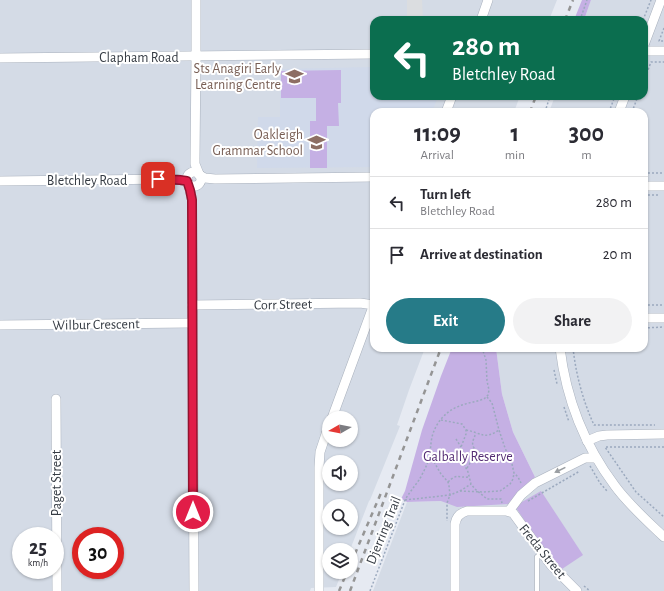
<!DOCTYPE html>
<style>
:root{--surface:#fff;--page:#f2f2f3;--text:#2b2b33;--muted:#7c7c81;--line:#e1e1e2;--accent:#267b88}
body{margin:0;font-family:"Alegreya Sans",sans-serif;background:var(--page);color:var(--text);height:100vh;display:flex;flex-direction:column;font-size:15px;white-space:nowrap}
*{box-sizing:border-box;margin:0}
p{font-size:13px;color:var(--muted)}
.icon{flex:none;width:22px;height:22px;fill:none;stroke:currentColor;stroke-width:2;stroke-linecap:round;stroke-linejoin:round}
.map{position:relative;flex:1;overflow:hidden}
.details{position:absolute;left:370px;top:108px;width:278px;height:244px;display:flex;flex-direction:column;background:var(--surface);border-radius:12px;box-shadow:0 1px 3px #0004}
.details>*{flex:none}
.top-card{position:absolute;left:370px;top:16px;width:278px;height:84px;border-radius:12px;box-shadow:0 1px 3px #0004;background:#0b6e4f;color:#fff;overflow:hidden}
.needle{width:26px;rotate:261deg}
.controls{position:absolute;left:322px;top:411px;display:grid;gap:8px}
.controls a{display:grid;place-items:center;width:36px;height:36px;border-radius:50%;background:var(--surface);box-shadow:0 1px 3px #0004;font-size:20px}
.speed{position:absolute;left:12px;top:527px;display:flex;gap:8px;font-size:20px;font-weight:700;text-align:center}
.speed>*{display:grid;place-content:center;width:52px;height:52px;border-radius:50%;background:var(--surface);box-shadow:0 1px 3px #0004;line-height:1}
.speed small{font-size:10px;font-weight:400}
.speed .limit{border:6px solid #d22;background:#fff;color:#111}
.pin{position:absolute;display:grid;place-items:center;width:34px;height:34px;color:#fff;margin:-17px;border-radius:8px;box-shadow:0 2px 6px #0006}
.me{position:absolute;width:44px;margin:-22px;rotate:0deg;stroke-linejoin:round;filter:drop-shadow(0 0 3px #0008)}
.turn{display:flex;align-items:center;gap:14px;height:84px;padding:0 16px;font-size:18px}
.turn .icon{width:52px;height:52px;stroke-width:2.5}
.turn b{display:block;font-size:28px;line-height:34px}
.eta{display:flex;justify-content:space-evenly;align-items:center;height:68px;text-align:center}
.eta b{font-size:24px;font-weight:600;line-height:28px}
.primary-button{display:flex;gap:8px;margin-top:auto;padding:8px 16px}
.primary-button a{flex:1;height:46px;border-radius:24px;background:var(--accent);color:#fff;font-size:16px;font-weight:600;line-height:46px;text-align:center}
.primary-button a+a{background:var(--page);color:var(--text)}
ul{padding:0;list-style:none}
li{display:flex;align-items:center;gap:12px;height:52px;padding:0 16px;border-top:1px solid var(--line)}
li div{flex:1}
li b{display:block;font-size:15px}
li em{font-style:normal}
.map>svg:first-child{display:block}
</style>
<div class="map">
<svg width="664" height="591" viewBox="0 0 664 591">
<rect width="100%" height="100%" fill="#e6eaf2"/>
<!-- residential -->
<g fill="#d4dbe6" fill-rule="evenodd">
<path d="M0,0h557l-8,20h-175v76h146l-6,16h-140v236h51l-16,42 -12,35 3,1 -30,74 -1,1 -19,49h-21v22h13l-6,15 -25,1 -1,3h-310zM329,418h22v22h-22zM329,462h22v22h-22zM329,506h22v22h-22zM21,536h34v34h-34zM81,536h34v34h-34z"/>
<polygon points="591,0 664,0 664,591 373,591 407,502 441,501 535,477 513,432 502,394 496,348 644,348 644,112 549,112 555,96 644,96 644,20 584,20"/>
</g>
<!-- education -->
<polygon fill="#d0d9ea" points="374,67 374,96 438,96 432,112 374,112 374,167 257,168 258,117 280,117 280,69"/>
<!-- green -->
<g fill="#c5b0e4">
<polygon points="582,0 591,0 584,20 574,20"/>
<polygon points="341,70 341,103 338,103 339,126 327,126 327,168 310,168 310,121 316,121 316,98 281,98 281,71"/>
<polygon points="452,348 496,348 502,394 513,432 535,477 508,504 457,507 441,501 407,502 401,499 405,491 422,430 441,376"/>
<polygon points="541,491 583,555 562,569 538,542 515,506"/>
</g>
<!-- parking -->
<polygon fill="#dbdde0" points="407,0 422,0 423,20 407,20"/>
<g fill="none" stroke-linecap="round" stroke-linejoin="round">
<defs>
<polyline id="service" points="537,591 537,557 542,553"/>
<g id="minor">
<polyline points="196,0 196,56 195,159 195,164 199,174"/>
<polyline points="481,20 488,0"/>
<polyline points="644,45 661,0"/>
<polyline points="644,51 664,51"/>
<polyline points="0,58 374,54"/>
<polyline points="446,112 452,96"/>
<polyline points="619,112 625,96"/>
<circle cx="194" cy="179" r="7"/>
<polyline points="199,175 205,178 215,179 374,177"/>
<polyline points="0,181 174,179 187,181"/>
<polyline points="188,182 190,190 192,200 194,591"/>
<polyline points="644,186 664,186"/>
<polyline points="192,305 360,303 374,305"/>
<polyline points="644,318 664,318"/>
<polyline points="0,325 192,323"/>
<path d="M560,348c6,50 25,98 55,138 14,19 32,35 49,51"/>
<polyline points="56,399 57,591"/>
<polyline points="332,418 374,304"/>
<polyline points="587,441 599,436 607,435 664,434"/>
<polyline points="509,511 521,495 535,483 585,458 596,458"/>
<polyline points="319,591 319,467 320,452 329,425"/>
<path d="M455,591v-67c1,-7 5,-11 12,-13h39l7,2 38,52 26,26"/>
</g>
</defs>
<!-- service casing -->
<use href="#service" stroke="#a9b1bd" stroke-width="6"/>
<!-- minor casing -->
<use href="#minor" stroke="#a9b1bd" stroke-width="10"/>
<!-- path -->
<g stroke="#9ba9be" stroke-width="1.5" stroke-dasharray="2 2" stroke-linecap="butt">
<polyline points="580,20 587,0"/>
<polyline points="643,20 651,0"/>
<polyline points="664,28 659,41 664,41"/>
<polyline points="644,81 651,62 664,62"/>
<polyline points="545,112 550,96"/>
<polyline points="609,112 615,96"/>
<polyline points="632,112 638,96"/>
<polyline points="644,173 664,173"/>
<polyline points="644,195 660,195"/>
<polyline points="644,305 664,305"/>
<polyline points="644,328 664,327"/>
<path d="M573,348c3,27 10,53 21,77h61"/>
<polyline points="554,370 557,384"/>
<polyline points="487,397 492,403 499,430 505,448 512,464 514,473 518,477 521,483"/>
<polyline points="564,407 569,422"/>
<polyline points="441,420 462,424 466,430 466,434 461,447 461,458 468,472 471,484 475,489 487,499 501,499 502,503"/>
<path d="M466,430c16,3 18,10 33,0"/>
<polyline points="456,439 461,447"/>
<polyline points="664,447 605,447 636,492 664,517"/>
<polyline points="430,455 441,474 448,482 449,486 450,495 447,503 447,521"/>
<polyline points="590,466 600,483 607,491"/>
<path d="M467,468l3,-5 6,-2 3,-5v-4c-10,-6 -6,-11 -3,-19"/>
<path d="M448,482c9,-9 10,-4 20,-5"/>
<polyline points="460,491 471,484"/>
<polyline points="405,500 450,495 460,491 483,492 500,491 510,484 513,479 514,473"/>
<polyline points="528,501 580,471"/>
<polyline points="584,586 590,591"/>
<path d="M370,591l35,-91c4,-7 9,-13 14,-20 3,-5 6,-11 8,-16 4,-9 3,-18 5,-27 3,-13 13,-25 25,-30 9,-4 18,-5 27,-8l4,-4 1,-5 -2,-9 -1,-21 -4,-12"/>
</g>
<!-- service -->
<use href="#service" stroke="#fff" stroke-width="4.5"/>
<!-- minor -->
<use href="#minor" stroke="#fff" stroke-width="9"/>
<!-- rail -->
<g stroke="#959595" stroke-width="2.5" stroke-dasharray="5 5" stroke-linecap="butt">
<polyline points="565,20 573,0"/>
<polyline points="530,112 536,96"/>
<polyline points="351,563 381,493"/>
<polyline points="339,591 347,572"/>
<polyline points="350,591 441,348"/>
</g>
</g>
<!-- one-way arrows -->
<defs><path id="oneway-solid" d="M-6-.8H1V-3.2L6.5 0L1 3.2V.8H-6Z"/></defs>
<use fill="#9a9ea2" href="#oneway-solid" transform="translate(560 470) rotate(154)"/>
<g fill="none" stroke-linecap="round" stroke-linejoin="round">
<defs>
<polyline id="route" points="158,179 180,180 187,181 190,190 192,200 193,512"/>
</defs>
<!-- route casing -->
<use href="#route" stroke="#92132f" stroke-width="10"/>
<!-- route -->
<use href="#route" stroke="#e11d48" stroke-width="7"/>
</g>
<!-- icons -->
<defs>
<symbol id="school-bare" viewBox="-9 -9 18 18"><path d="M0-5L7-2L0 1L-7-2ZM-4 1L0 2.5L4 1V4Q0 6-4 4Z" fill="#8d6e63" stroke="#fff" stroke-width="2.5" paint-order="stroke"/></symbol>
</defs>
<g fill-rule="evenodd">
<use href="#school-bare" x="282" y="64" width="25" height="25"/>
<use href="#school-bare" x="304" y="130" width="25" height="25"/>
</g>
<g text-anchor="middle" stroke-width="4" stroke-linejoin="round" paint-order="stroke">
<!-- street labels -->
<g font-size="14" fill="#363c44" stroke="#fff">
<text x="139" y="62">Clapham Road</text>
<text x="87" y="185">Bletchley Road</text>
<text transform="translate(283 304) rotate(-1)" y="5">Corr Street</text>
<text transform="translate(96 324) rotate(-1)" y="5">Wilbur Crescent</text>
<text transform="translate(56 483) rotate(-90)" y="5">Paget Street</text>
<text transform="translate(383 530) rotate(-68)" y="5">Djerring Trail</text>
<text transform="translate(543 551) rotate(51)" y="5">Freda Street</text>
</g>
<!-- education labels -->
<g font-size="14" fill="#785e54" stroke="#fff" text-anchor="end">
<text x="281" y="73">Sts Anagiri Early<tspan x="281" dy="16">Learning Centre</tspan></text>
<text x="303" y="139">Oakleigh<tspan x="303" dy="16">Grammar School</tspan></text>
</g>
<!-- park labels -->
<g font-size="14" fill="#542c73" stroke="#fff">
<text x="468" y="461">Galbally Reserve</text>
</g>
</g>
</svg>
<div class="controls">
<a><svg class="needle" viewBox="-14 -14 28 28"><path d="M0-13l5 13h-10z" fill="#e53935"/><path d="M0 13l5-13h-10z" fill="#7c7c81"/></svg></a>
<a><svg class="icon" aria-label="sound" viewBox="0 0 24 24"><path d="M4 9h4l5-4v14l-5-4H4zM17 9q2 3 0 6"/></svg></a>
<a><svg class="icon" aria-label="search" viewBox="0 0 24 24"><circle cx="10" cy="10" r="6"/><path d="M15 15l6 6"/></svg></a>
<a><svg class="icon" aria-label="layers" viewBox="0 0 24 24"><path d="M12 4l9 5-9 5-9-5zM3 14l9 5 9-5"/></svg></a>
</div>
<div class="speed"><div>25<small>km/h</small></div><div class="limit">30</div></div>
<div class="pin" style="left:158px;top:179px;background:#d93025"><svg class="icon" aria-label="arrive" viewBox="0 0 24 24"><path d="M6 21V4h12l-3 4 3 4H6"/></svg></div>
<svg class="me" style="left:193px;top:512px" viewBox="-20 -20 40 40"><circle r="17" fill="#e11d48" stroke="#fff" stroke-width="3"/><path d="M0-11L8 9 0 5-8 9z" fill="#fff"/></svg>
<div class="top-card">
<div class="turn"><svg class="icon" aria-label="left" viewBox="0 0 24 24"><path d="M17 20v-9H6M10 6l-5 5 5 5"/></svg><div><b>280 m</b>Bletchley Road</div></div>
</div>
<section class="details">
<div class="eta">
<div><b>11:09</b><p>Arrival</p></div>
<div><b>1</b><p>min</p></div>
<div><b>300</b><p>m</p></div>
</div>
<ul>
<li><svg class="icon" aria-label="left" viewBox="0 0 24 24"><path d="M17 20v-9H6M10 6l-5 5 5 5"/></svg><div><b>Turn left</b><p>Bletchley Road</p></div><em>280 m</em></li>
<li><svg class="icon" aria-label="arrive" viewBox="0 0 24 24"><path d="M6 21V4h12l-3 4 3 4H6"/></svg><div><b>Arrive at destination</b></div><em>20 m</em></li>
</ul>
<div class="primary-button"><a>Exit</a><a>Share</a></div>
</section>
</div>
